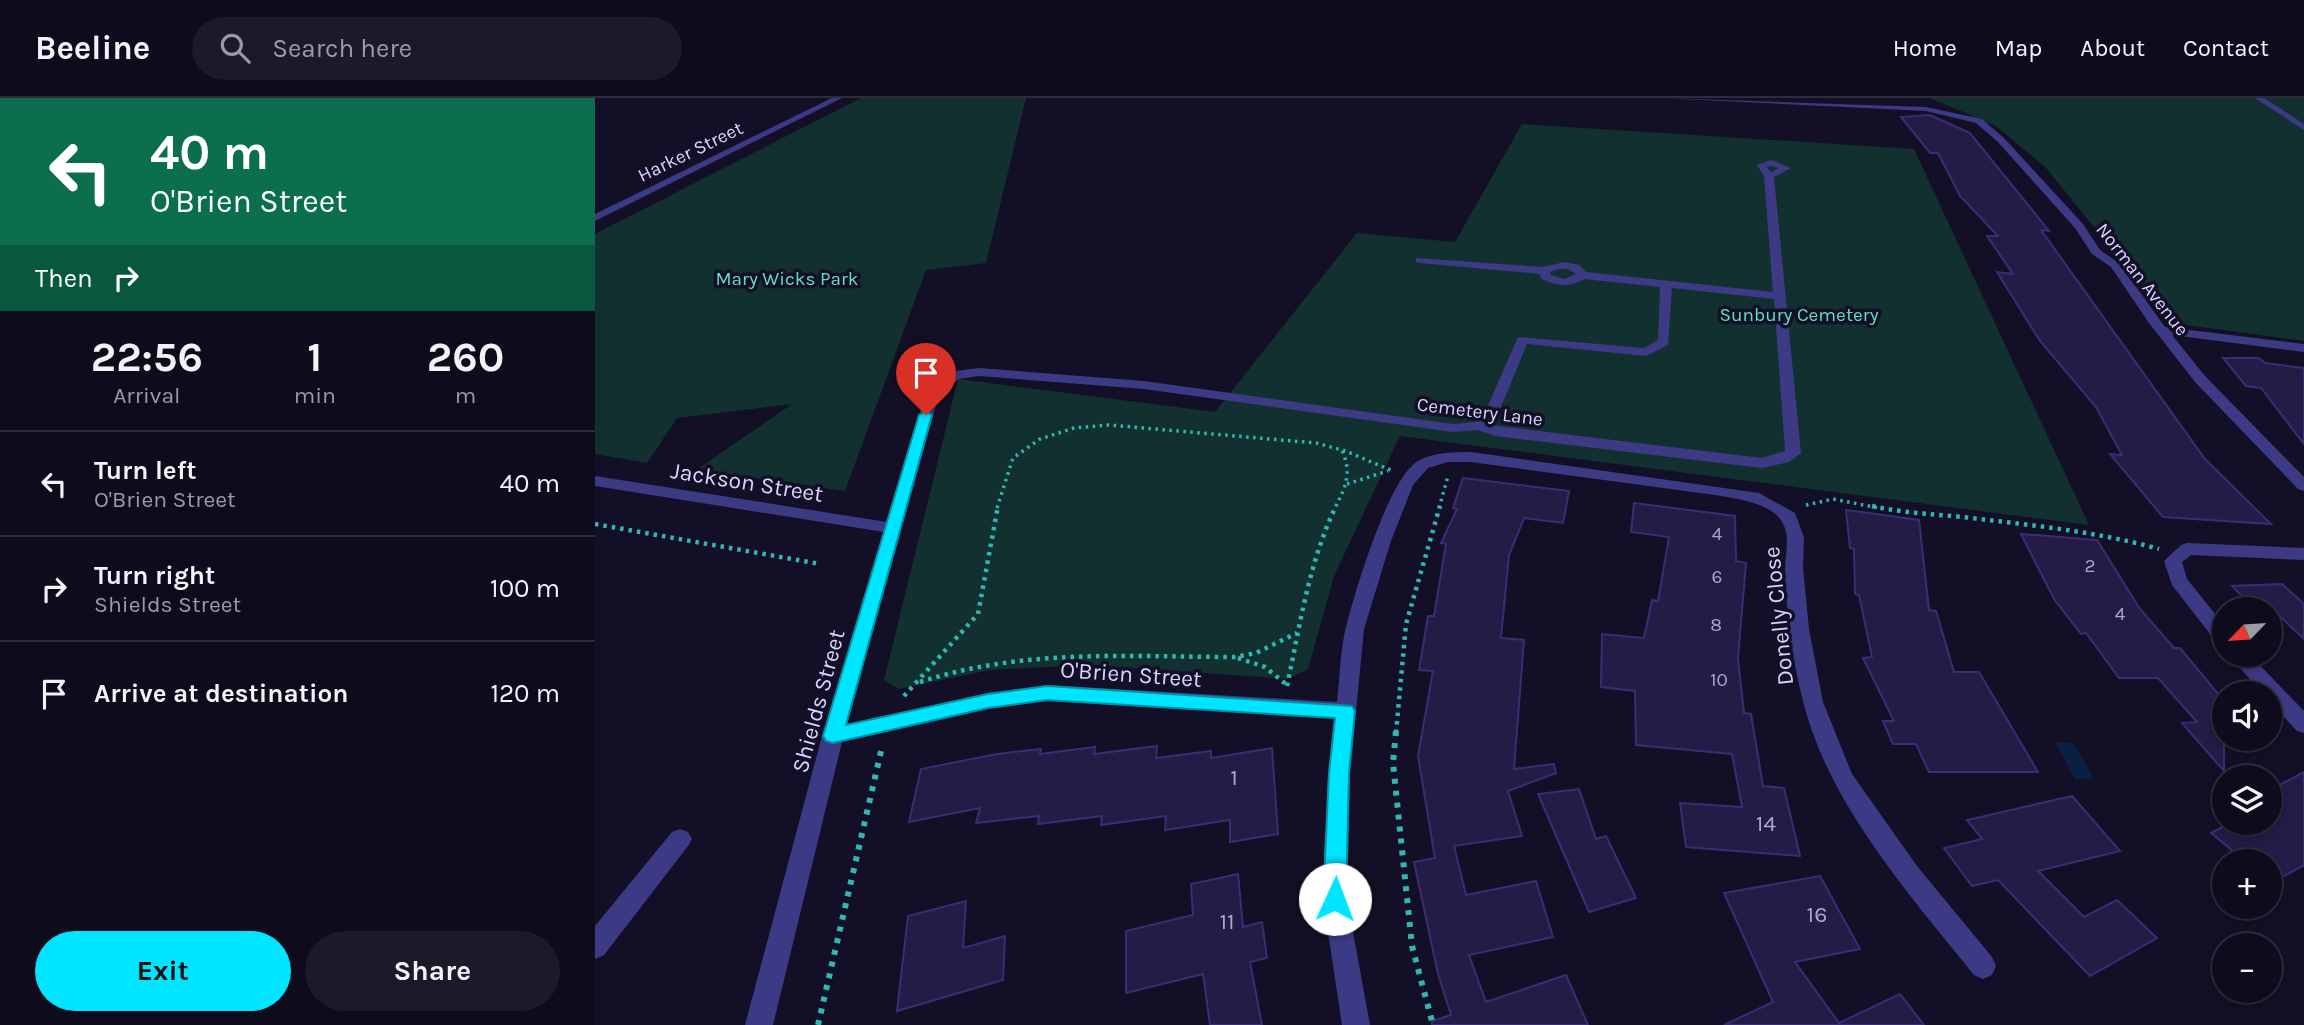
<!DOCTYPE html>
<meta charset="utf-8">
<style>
:root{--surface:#0e0b1c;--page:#1c1929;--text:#f1f3f6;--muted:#9b9ba3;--line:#2e2b3b;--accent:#00e5ff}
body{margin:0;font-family:Karla,sans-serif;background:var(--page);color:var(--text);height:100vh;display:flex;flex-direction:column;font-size:26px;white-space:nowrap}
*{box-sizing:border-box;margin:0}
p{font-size:23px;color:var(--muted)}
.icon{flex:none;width:38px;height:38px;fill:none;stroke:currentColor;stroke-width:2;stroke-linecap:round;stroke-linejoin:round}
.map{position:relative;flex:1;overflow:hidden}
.drawer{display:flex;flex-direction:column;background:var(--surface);width:595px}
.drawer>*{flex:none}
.hud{background:#0b6e4f;color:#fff;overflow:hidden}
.needle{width:46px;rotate:245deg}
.buttons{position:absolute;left:1617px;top:499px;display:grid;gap:14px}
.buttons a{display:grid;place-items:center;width:70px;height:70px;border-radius:50%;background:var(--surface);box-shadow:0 4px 10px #0003,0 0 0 2px var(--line);font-size:35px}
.pin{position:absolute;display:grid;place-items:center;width:60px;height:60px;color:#fff;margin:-72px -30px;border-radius:50% 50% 50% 0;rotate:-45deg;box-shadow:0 0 7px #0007}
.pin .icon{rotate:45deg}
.me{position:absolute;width:77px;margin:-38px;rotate:2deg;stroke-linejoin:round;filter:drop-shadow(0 0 5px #0008)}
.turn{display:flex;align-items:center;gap:24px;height:147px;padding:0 35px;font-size:32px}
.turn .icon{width:91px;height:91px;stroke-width:2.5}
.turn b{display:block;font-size:49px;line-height:60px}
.then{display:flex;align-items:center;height:66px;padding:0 35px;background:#0003;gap:14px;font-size:26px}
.eta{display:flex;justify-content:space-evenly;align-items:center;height:119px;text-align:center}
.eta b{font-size:42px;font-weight:700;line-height:49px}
.primary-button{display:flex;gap:14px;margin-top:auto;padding:14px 35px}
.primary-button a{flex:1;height:80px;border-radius:42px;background:var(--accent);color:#111;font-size:28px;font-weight:700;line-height:80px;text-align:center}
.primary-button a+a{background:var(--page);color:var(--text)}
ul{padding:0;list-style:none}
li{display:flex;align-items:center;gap:21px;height:105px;padding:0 35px;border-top:2px solid var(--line)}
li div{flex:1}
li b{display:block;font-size:26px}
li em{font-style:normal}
header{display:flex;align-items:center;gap:42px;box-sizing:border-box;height:98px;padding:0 35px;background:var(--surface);border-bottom:2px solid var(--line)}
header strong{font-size:33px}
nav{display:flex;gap:38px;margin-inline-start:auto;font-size:24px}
.search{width:490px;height:63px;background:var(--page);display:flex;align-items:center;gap:18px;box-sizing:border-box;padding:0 24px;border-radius:38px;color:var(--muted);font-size:26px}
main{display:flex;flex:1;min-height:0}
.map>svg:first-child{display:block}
</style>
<header>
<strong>Beeline</strong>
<div class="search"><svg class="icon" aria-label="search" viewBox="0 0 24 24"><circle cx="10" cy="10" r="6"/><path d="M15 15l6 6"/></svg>Search here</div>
<nav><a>Home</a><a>Map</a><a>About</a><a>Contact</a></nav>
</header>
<main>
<section class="drawer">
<div class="hud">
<div class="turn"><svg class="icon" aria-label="left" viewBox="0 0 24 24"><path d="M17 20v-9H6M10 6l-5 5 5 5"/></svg><div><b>40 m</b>O'Brien Street</div></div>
<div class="then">Then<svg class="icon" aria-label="right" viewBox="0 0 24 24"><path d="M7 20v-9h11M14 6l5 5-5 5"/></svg></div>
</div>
<div class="eta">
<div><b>22:56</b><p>Arrival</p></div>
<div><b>1</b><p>min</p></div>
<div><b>260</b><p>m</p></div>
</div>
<ul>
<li><svg class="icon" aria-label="left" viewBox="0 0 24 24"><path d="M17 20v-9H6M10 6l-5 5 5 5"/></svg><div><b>Turn left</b><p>O'Brien Street</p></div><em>40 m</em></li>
<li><svg class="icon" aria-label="right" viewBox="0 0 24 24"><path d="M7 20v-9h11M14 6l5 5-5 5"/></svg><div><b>Turn right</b><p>Shields Street</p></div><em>100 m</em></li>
<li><svg class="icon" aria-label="arrive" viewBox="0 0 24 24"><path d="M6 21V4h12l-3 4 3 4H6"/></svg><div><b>Arrive at destination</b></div><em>120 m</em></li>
</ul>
<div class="primary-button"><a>Exit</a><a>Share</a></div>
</section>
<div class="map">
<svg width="1709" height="927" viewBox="0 0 1709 927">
<rect width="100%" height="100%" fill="#130f26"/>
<!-- green -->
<g fill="#12302f">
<polygon points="266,0 431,0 391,165 331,172 250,393 101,372 197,306 82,320 52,365 0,356 0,136"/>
<polygon points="1335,0 1709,0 1709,243 1576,225 1452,71 1401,28"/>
<polygon points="927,26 1319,51 1494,427 805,338 739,478 713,571 693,581 494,567 395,572 304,591 289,582 363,281 620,314 762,135 860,144"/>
</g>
<!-- water -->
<polygon fill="#0a1f44" points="1460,644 1479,645 1499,681 1480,681"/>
<!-- building -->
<g fill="#241b47" stroke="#3b2d73" stroke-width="2">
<polygon points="1335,17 1375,35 1454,133 1446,132 1610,361 1676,426 1568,419 1515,356 1527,357 1501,309 1445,243 1402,174 1418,176 1392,138 1403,138 1365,98 1343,55 1335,55 1306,19"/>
<polygon points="1628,260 1664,260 1670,265 1709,270 1709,346 1666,290 1651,288"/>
<polygon points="868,380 974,393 968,425 929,420 914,457 906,540 929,542 919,671 959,666 961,675 913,693 927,738 859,748 871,797 941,783 958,839 874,857 891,904 971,877 993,927 837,927 837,923 856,917 843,876 819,764 840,760 823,658 838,573 824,572 833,518 839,518 851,446 846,445 862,411 858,410"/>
<polygon points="1039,405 1140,418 1141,463 1151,465 1143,560 1149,615 1156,616 1168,688 1189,690 1205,758 1091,749 1085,705 1147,709 1137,656 1041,647 1040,593 1006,589 1007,536 1049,540 1057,502 1063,503 1074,439 1036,434"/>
<polygon points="1251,412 1324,422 1334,512 1341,513 1359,574 1384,574 1443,674 1334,674 1321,646 1298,646 1288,623 1299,623 1268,560 1277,559 1264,497 1260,496 1259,451 1255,450"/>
<polygon points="1426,436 1502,442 1545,511 1579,550 1585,550 1629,603 1629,673 1587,625 1602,624 1563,580 1524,580 1491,535 1486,536 1459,501"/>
<polygon points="1687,486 1709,506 1709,541 1677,511 1660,511 1637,488"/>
<polygon points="562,648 561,660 616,653 616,660 677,650 683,736 635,744 635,722 570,732 571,718 506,727 507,718 443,726 444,718 381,725 385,710 314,724 326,671 402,656 446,651 445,656 500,649 499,656"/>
<polygon points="1709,674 1709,767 1675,786 1675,763 1650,763 1616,735 1637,724 1675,724 1675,692"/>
<polygon points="984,691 1001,741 1011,738 1041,800 994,814 943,696"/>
<polygon points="1477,698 1525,753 1443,773 1489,819 1522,802 1562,840 1495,878 1403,782 1377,788 1349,750 1387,741 1372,722"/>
<polygon points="643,776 648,829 667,824 672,860 655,864 667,927 615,927 608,876 531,895 531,833 598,817 596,786"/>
<polygon points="1225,778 1265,851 1200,864 1244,925 1305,896 1329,927 1129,927 1178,904 1129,795"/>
<polygon points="371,803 368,850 410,838 408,882 302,913 313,818"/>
</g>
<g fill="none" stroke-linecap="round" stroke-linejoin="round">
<!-- path-far2 -->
<g stroke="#2fb8b0" stroke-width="3.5" stroke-dasharray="2.5 4.5" stroke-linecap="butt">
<polyline points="748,352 798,373"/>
<polyline points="752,386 793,373"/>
<polyline points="1211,407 1238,401 1284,410"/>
<path d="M402,410l16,-50 27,-19 34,-11 35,-3 207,18 26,7c10,23 4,36 -7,58"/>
<polyline points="844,410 853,378"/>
</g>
<!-- path-far1 -->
<g stroke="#2fb8b0" stroke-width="4.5" stroke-dasharray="3.5 5" stroke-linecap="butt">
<path d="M1277,408c31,7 60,8 91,11 66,8 132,14 196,32"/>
<polyline points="0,426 225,466"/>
<polyline points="643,560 670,569 692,587"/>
<path d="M325,584c106,-34 206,-25 315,-25l21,-4 41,-20"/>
<path d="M692,588c13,-61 22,-124 49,-180"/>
<polyline points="309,598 383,516 403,408"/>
<polyline points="801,635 811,526 845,408"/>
</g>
<!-- path -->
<g stroke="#2fb8b0" stroke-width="6" stroke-dasharray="5 7" stroke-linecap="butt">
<polyline points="801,633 798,665 817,848 838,927"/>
<polyline points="223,927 287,649"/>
</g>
<!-- street -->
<g fill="#3d3a85" fill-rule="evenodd">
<polygon points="237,0 247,0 0,123 0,116"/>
<polygon points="1066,0 1331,9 1387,21 1409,40 1488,126 1505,152 1524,165 1570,229 1709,246 1709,254 1577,237 1610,278 1709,379 1709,393 1703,391 1600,284 1554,225 1516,169 1497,156 1480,130 1403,44 1381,25 1331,13"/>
<polygon points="1660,0 1669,0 1709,26 1709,32"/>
<path d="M1176,62l20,8 -17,9 27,276 -12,9 -27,6 -267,-32 -17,-6 -25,2 -309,-43 -165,-13 -20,3 -20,16 -92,329 141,-31 59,-8 290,17c3,-24 3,-51 9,-75 9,-35 42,-148 72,-166 16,-9 36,-9 53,-9l288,41 36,20 9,24 -1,31 6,61 14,73 29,72 65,92 75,91 4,9 -4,9 -9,4 -9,-4c-65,-81 -146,-172 -171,-274 -11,-42 -17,-89 -18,-132 0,-16 6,-32 -3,-47 -10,-19 -48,-24 -67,-27l-244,-33h-23l-20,6 -15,17 -22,56 -27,88 -14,144 -3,126 23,126h-28l-19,-126 5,-126 7,-55 -288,-17 -59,8 -146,33 -69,283h-28l77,-289 62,-204 -289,-46v-10l292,46 39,-129 29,-22 24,-3 165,13 309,43 22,-2 8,-5 35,-80 126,11 14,-8 2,-53 -76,-8c-14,9 -27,7 -42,0l-3,-5 -119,-11 -4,-1v-4l126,9 23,-5 14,3 7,7 187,20 -9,-116 -7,-11zM1176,68l8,2 -8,4 -4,-5zM964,171h9l8,5 -12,5 -13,-4 -1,-3zM1077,190l102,11 11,152 -23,7 -272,-33 6,-6 31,-75 119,12 22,-11z"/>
<polygon points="1592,445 1709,450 1709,462 1596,457 1587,464 1592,481 1629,527 1629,547 1622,545 1577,487 1569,463 1586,447"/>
<polygon points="1633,556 1654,556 1709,613 1709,635 1702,633 1675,604 1675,595 1667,595"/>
<polygon points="85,731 93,734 97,741 93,748 9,857 0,861 0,828 77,734"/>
</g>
</g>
<!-- route -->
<polygon fill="#00e5ff" stroke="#0095a6" stroke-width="2" points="331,313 337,317 251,627 393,596 452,588 757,608 760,613 754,675 751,801 748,808 740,811 732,808 728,801 734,675 740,620 452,602 393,610 238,645 231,643 228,638 324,317"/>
<g text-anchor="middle" stroke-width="7" stroke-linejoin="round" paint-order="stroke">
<!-- far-street labels -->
<g font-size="19" fill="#d9d4ff" stroke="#130f26">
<text transform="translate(95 53) rotate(-26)" y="7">Harker Street</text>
<text transform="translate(1548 181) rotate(52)" y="7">Norman Avenue</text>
<text transform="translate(885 313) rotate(7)" y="7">Cemetery Lane</text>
</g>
<!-- far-park labels -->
<g font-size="19" fill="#5fe0c0" stroke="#130f26">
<text x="192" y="187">Mary Wicks Park</text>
<text x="1204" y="223">Sunbury Cemetery</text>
</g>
<!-- number labels -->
<g font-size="19" fill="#aca6d1">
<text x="1122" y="442">4</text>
<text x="1495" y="474">2</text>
<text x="1122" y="485">6</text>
<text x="1525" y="522">4</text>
<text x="1121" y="533">8</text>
<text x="1124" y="588">10</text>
</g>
<!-- street labels -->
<g font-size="23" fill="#d9d4ff" stroke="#130f26">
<text transform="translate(152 384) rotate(9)" y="8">Jackson Street</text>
<text transform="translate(1183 518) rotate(-96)" y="8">Donelly Close</text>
<text transform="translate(536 576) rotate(4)" y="8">O'Brien Street</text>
<text transform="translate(223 603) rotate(-75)" y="8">Shields Street</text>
</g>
<!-- near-number labels -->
<g font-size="23" fill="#aca6d1">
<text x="639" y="687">1</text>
<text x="1171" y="733">14</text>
<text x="1222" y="824">16</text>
<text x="632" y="831">11</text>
</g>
</g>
</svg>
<div class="buttons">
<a><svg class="needle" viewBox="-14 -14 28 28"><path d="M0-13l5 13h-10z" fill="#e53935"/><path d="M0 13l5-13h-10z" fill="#9b9ba3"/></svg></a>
<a><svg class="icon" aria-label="sound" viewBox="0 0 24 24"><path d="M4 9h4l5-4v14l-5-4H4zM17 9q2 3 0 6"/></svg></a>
<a><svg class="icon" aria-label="layers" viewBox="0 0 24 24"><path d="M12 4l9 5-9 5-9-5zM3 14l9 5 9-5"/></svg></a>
<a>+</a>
<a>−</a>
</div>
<div class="pin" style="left:331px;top:317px;background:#d93025"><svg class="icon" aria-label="arrive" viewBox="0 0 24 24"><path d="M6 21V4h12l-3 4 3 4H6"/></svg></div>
<svg class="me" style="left:740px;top:801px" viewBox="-20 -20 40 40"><circle r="19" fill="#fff"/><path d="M0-13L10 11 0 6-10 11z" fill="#00e5ff"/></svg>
</div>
</main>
